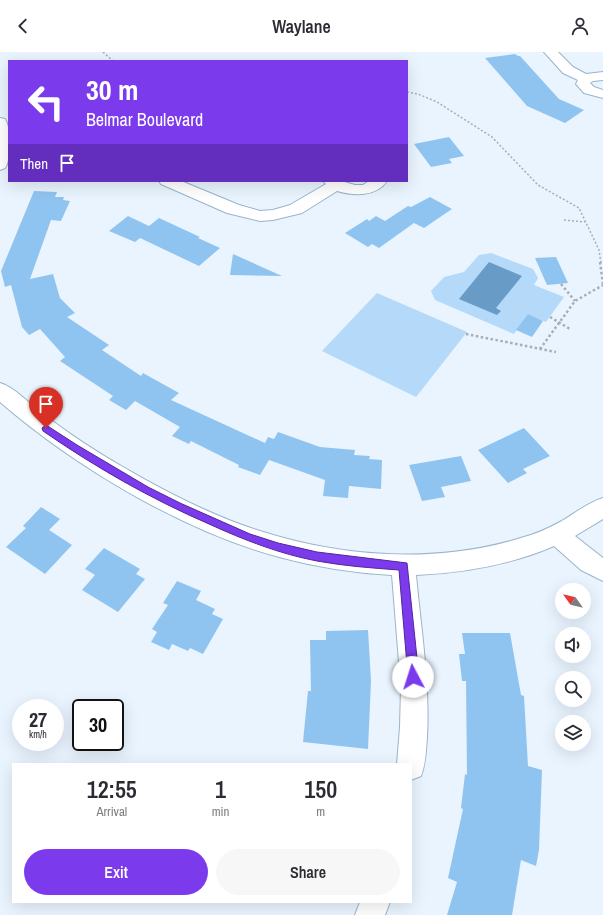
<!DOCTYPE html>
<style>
:root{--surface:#fff;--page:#f7f7f7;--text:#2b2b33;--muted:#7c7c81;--accent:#7c3aed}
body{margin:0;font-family:"Archivo Narrow",sans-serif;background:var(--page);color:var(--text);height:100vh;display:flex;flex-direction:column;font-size:15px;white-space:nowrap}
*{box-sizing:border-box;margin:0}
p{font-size:13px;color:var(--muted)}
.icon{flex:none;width:22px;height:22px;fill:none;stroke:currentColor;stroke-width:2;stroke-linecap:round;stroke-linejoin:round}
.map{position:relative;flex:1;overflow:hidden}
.drawer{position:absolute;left:12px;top:711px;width:400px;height:140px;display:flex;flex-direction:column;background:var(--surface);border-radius:0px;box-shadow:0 4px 16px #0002}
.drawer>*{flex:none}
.banner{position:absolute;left:8px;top:8px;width:400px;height:122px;border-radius:0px;box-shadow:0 4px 16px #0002;background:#7c3aed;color:#fff;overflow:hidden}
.needle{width:26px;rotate:304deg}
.controls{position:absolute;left:555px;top:531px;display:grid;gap:8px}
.controls a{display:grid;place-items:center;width:36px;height:36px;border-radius:50%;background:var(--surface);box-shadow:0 4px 16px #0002;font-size:20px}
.speed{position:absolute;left:12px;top:647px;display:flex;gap:8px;font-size:20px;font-weight:700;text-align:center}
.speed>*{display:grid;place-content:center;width:52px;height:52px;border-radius:50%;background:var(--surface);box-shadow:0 4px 16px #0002;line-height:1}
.speed small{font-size:10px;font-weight:400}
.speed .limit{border:2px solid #111;border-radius:6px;background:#fff;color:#111}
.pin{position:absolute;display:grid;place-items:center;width:34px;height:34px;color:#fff;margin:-41px -17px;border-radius:50% 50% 50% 0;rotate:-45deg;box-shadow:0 0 4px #0007}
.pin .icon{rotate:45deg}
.me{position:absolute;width:44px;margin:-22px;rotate:355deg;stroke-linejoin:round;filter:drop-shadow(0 0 3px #0008)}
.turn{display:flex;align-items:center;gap:14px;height:84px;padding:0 12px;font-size:18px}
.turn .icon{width:52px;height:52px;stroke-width:2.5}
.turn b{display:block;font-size:28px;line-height:34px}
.then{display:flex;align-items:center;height:38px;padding:0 12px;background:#0003;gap:8px;font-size:15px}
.eta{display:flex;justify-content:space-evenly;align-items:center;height:68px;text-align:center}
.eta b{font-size:24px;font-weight:600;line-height:28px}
.primary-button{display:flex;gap:8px;margin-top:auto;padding:8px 12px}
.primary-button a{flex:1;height:46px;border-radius:24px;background:var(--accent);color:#fff;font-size:16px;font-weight:600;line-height:46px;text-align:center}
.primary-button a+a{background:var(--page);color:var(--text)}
header{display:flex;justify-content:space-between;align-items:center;height:52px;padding:0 12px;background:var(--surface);font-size:18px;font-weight:600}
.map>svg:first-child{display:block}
</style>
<header><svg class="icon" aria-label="back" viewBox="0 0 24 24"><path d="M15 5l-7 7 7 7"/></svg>Waylane<svg class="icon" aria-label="person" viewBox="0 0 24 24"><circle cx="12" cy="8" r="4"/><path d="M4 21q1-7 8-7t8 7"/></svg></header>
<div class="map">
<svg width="603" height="863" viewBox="0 0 603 863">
<rect width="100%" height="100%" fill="#e9f4fe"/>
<!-- green -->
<g fill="#b4d9f9">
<polygon points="491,201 533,217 538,226 534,233 564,245 546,270 528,263 514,282 435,248 431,239 444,225 464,220 479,203"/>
<polygon points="377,241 467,280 416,345 322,299"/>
</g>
<!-- water -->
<polygon fill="#689bc5" points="489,210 522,224 496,256 501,259 497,263 459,247"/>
<!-- building -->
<g fill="#90c4f0">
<polygon points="515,2 518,4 520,4 559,47 584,58 565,71 527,54 485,6"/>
<polygon points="449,85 464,104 449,107 452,111 431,115 414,92"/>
<polygon points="34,139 57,140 55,145 64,145 63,148 70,149 61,169 51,168 30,227 53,222 60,246 75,261 67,265 109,293 102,298 141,324 143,321 179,341 171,348 265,391 268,385 274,387 278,380 320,395 355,398 354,403 370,404 369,407 382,408 381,437 349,434 348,446 323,444 325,428 269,408 260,423 238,415 239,413 191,389 189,392 172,384 180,375 135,349 126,358 109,348 113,344 60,309 65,305 40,277 29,283 22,275 11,233 5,235 1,219"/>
<polygon points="430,145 452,157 424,176 414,171 379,196 372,192 368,195 345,181 367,167 369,169 376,164 385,169 408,154 411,155"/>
<polygon points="128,164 149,174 159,166 200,185 198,186 220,196 199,214 140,186 135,190 109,179"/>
<polygon points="233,202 282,224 230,223"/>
<polygon points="556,205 568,231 547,233 535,206"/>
<polygon points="528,262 543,269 532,285 516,278"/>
<polygon points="524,376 550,404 523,417 527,421 508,431 478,398"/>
<polygon points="461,404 471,429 441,435 445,445 422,449 409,413"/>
<polygon points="41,455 60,467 49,478 72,493 45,522 6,495 26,476 23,474"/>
<polygon points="104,496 140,517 136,522 145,527 118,560 82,538 95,523 85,517"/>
<polygon points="177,529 201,539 196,548 215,557 212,562 223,567 203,602 190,596 188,599 172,592 169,598 151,590 157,580 152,577 168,553 163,551"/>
<polygon points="368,578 371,629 368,697 303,690 308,639 311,639 310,588 326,588 326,579"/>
<polygon points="462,581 510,581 521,643 524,644 528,714 542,718 539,798 536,814 521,808 512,863 447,863 457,830 448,826 463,757 461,756 465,722 467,723 466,629 462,629 459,602 465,602"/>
</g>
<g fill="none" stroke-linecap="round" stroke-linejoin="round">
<defs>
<g id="minor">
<polygon points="544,0 558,0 573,15 586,22 603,20 603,28 593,29 590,31 594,35 603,38 603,46 584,41 576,32 578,28 563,21"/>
<path d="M0,66l5,1c6,9 6,41 0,49l-5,2z"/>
<path d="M159,129h22l58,24 21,6 13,-1 17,-5 36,-21 -3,-3h18l14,4h8l6,-4h18c-11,16 -33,15 -50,10l-35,22 -29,7 -13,1 -33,-8 -66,-29z"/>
<path d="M0,331c16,5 29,21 43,31 25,19 52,37 80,53 43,25 89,49 137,64 84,27 179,33 264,6 12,-3 25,-9 36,-15 14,-8 27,-19 43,-24v21l-28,17 28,22v23l-22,-11 -27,-24c-44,19 -90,27 -138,29 5,54 14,108 11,162 -1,13 -1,26 -6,39l-10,4v-16h-14l3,-37 1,-40 -9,-112c-39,-2 -76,-8 -113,-18 -96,-26 -204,-90 -279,-155z"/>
<polygon points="360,850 390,850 385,863 355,863"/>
</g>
</defs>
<!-- minor casing -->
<use href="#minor" stroke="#99b4cb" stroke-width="2"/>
<!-- path-far1 -->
<g stroke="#a4afb9" stroke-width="1.5" stroke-dasharray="2 2" stroke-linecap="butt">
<polyline points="103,0 113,9"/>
<polyline points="407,40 418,42 437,50 492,85 538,133 579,156 599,198 601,211"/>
<polyline points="564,168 585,170"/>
</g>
<!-- path -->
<g stroke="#a4afb9" stroke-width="2.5" stroke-dasharray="2.5 2.5" stroke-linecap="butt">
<polyline points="600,210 603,232"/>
<polyline points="561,232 575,249"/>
<polyline points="550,265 570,277"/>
<polyline points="466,282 556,300"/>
<polyline points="540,297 575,249 603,233"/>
</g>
<!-- minor -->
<use href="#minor" fill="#fff" fill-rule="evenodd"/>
</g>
<!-- route -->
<path fill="#7c3aed" stroke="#51269a" d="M46,373l31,20 71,42 32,16 70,31 28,9 39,9 90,11 12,114 -2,3 -4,2 -3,-2 -2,-3 -9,-107c-27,-2 -55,-4 -82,-9 -37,-7 -73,-21 -108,-37 -58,-25 -114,-57 -166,-93l-1,-3z"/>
</svg>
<div class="controls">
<a><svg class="needle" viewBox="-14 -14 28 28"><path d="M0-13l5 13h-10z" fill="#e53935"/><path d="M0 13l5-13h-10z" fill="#7c7c81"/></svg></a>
<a><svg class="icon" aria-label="sound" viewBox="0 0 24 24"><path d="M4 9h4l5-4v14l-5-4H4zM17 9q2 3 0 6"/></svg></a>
<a><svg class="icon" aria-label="search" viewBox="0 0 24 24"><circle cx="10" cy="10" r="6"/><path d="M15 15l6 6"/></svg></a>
<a><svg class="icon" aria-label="layers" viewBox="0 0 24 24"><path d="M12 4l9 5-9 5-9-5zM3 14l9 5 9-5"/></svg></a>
</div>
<div class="speed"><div>27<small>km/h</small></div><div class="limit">30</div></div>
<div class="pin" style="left:46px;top:376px;background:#d93025"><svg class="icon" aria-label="arrive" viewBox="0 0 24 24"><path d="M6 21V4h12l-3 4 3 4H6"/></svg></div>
<svg class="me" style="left:413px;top:625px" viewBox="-20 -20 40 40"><circle r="19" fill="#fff"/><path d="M0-13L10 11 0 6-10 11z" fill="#7c3aed"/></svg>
<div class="banner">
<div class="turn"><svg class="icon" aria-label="left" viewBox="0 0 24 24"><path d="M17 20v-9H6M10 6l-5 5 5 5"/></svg><div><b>30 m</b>Belmar Boulevard</div></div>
<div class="then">Then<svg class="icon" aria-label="arrive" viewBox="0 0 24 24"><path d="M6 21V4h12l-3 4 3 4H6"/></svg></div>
</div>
<section class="drawer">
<div class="eta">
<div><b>12:55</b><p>Arrival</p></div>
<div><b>1</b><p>min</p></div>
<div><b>150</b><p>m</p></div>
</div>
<div class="primary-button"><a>Exit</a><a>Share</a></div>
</section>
</div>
